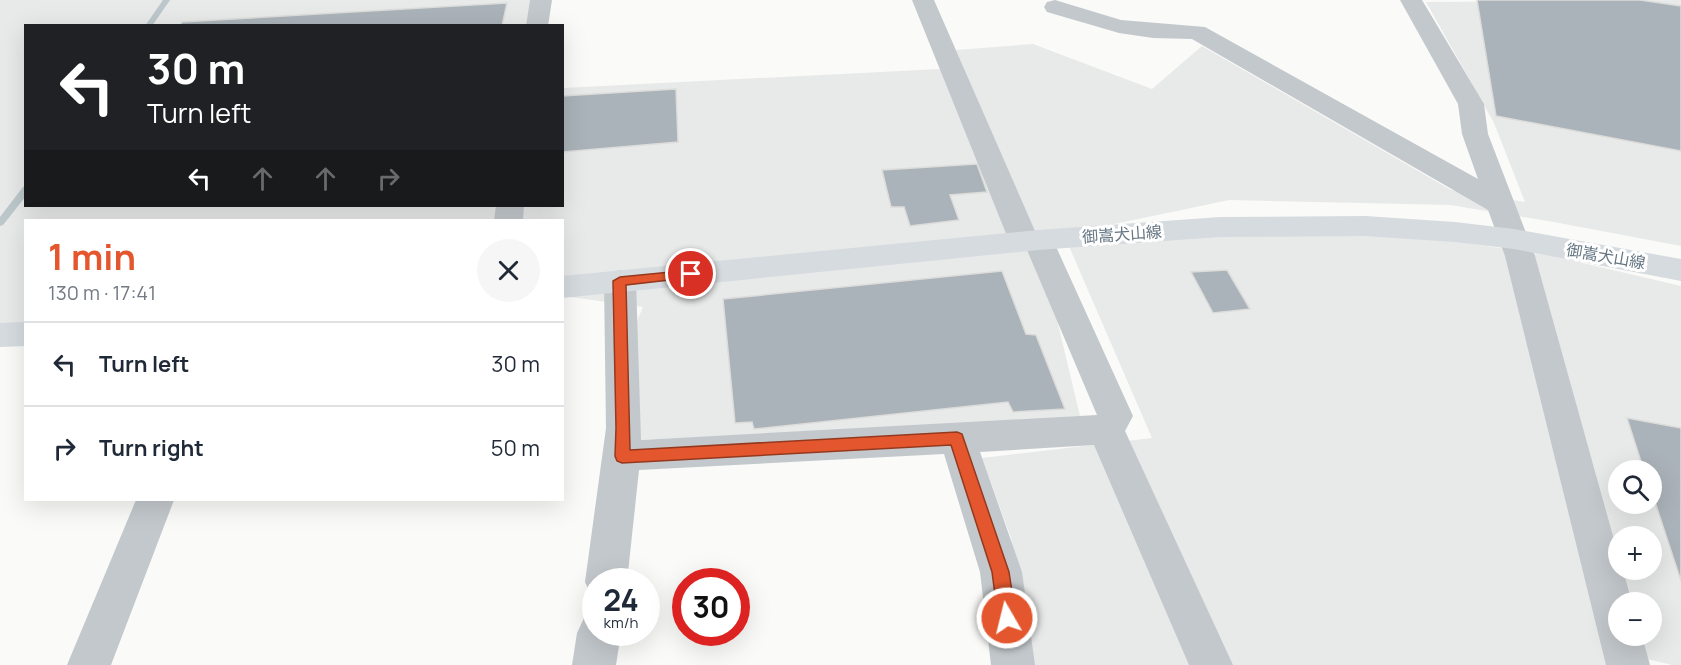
<!DOCTYPE html>
<meta charset="utf-8">
<style>
:root{--surface:#fff;--page:#f6f6f7;--text:#1f2937;--muted:#747a83;--line:#e0e1e3;--accent:#e4572e}
body{margin:0;font-family:Manrope,"Noto Sans JP",sans-serif;background:var(--page);color:var(--text);height:100vh;display:flex;flex-direction:column;font-size:22px;white-space:nowrap}
*{box-sizing:border-box;margin:0}
p{font-size:20px;color:var(--muted)}
.icon{flex:none;width:33px;height:33px;fill:none;stroke:currentColor;stroke-width:2;stroke-linecap:round;stroke-linejoin:round}
.map{position:relative;flex:1;overflow:hidden}
.details{position:absolute;left:24px;top:219px;width:540px;height:282px;display:flex;flex-direction:column;background:var(--surface);border-radius:0px;box-shadow:0 6px 24px #0002}
.details>*{flex:none}
.banner{position:absolute;left:24px;top:24px;width:540px;height:183px;border-radius:0px;box-shadow:0 6px 24px #0002;background:#202124;color:#fff;overflow:hidden}
.fabs{position:absolute;left:1608px;top:460px;display:grid;gap:12px}
.fabs a{display:grid;place-items:center;width:54px;height:54px;border-radius:50%;background:var(--surface);box-shadow:0 6px 24px #0002;font-size:30px}
.speed{position:absolute;left:582px;top:568px;display:flex;gap:12px;font-size:30px;font-weight:700;text-align:center}
.speed>*{display:grid;place-content:center;width:78px;height:78px;border-radius:50%;background:var(--surface);box-shadow:0 6px 24px #0002;line-height:1}
.speed small{font-size:15px;font-weight:400}
.speed .limit{border:9px solid #d22;background:#fff;color:#111}
.pin{position:absolute;display:grid;place-items:center;width:51px;height:51px;color:#fff;margin:-26px;border:3px solid #fff;border-radius:50%;box-shadow:0 2px 6px #0007}
.me{position:absolute;width:66px;margin:-33px;rotate:352deg;stroke-linejoin:round;filter:drop-shadow(0 0 4px #0008)}
.turn{display:flex;align-items:center;gap:21px;height:126px;padding:0 24px;font-size:27px}
.turn .icon{width:78px;height:78px;stroke-width:2.5}
.turn b{display:block;font-size:42px;line-height:51px}
.lanes{display:flex;align-items:center;height:57px;padding:0 24px;background:#0003;justify-content:center;gap:30px;direction:ltr}
.lanes .off{opacity:.35}
.round{display:grid;place-items:center;flex:none;width:63px;height:63px;border-radius:32px;background:var(--page)}
.overview{display:flex;align-items:center;justify-content:space-between;height:102px;padding:0 24px}
h1{font-size:36px;font-weight:700;line-height:45px;color:var(--accent)}
ul{padding:0;list-style:none}
li{display:flex;align-items:center;gap:18px;height:84px;padding:0 24px;border-top:2px solid var(--line)}
li div{flex:1}
li b{display:block;font-size:22px}
li em{font-style:normal}
.map>svg:first-child{display:block}
</style>
<div class="map">
<svg width="1681" height="665" viewBox="0 0 1681 665">
<rect width="100%" height="100%" fill="#fafaf8"/>
<!-- built -->
<g fill="#e8e9e9" fill-rule="evenodd">
<polygon points="0,0 541,0 537,26 26,26 26,206 562,206 563,88 960,68 1033,230 956,50 1033,44 1152,89 1202,46 1451,190 1525,202 1494,123 1426,2 1681,0 1681,246 1554,222 1450,205 1229,200 1038,240 1080,416 948,426 637,440 631,335 643,307 563,296 562,220 26,220 25,332 0,334"/>
<path d="M1393,232l160,24 128,30v379h-9l-46,-11 2,11h-597l-20,-127 -29,-80 170,-20 -84,-194 81,-7zM1618,471h34v33h-34zM1618,537h34v33h-34zM1618,603h34v33h-34z"/>
</g>
<g fill="none" stroke-linecap="round" stroke-linejoin="round">
<!-- stream -->
<g fill="#bbc7cb" fill-rule="evenodd">
<polygon points="163,0 170,0 152,26 145,26"/>
<polygon points="26,186 26,196 3,225 0,226 0,217 23,187"/>
</g>
</g>
<!-- building -->
<g fill="#aab3b9" stroke="#dcdcda" stroke-width="1.5">
<polygon points="1477,0 1640,0 1681,6 1681,151 1496,116"/>
<polygon points="507,3 502,26 179,26 182,22"/>
<polygon points="676,89 678,142 562,152 562,96"/>
<polygon points="977,164 987,192 950,195 959,220 910,226 904,207 891,207 882,170"/>
<polygon points="1227,270 1250,309 1213,313 1191,272"/>
<polygon points="1002,271 1026,334 1036,335 1065,409 1013,412 1008,402 754,429 752,422 735,423 723,299"/>
<polygon points="1627,418 1681,428 1681,581 1652,493 1652,471 1644,471"/>
</g>
<g fill="none" stroke-linecap="round" stroke-linejoin="round">
<!-- street -->
<g fill="#c3c8cc" fill-rule="evenodd">
<polygon points="530,0 552,0 548,26 526,26"/>
<polygon points="912,0 934,0 1035,231 1049,233 1053,240 1133,416 1125,431 1233,665 1189,665 1094,445 980,452 1022,572 1035,665 991,665 980,572 944,454 639,470 627,582 596,582 596,597 591,595 585,582 606,428 604,281 609,273 620,270 631,273 636,281 641,440 1097,415 1027,250 1013,248 1009,241"/>
<polygon points="1055,0 1121,20 1205,27 1478,179 1462,134 1458,104 1400,0 1422,0 1484,104 1488,134 1535,256 1618,554 1618,570 1623,570 1632,603 1618,603 1618,636 1642,636 1650,665 1606,665 1505,256 1488,210 1192,39 1153,38 1119,33 1047,12 1044,7 1047,2"/>
<polygon points="496,206 524,206 523,220 494,220"/>
<polygon points="136,500 174,500 111,665 67,665"/>
<polygon points="596,614 596,633 621,633 616,665 572,665 577,633 584,618"/>
</g>
<!-- secondary -->
<g fill="#d6dbdf" fill-rule="evenodd">
<polygon points="1365,216 1455,222 1514,229 1681,259 1681,281 1514,249 1455,242 1365,236 1220,237 1038,250 562,298 562,276 1038,230 1220,217"/>
<polygon points="26,322 26,346 0,347 0,323"/>
</g>
</g>
<!-- route -->
<polygon fill="#e4572e" stroke="#94391e" stroke-width="1.5" points="691,270 696,271 698,274 696,277 626,285 630,450 957,432 962,434 1009,572 1016,618 1013,624 1007,627 1001,624 998,618 992,572 951,445 622,463 617,461 615,456 616,428 613,281 620,277"/>
<g text-anchor="middle" stroke-width="6" stroke-linejoin="round" paint-order="stroke">
<!-- street labels -->
<g font-size="16" fill="#657683" stroke="#fff">
<text transform="translate(1122 234) rotate(-4)" y="6">御嵩犬山線</text>
<text transform="translate(1606 256) rotate(10)" y="6">御嵩犬山線</text>
</g>
</g>
</svg>
<div class="fabs">
<a><svg class="icon" aria-label="search" viewBox="0 0 24 24"><circle cx="10" cy="10" r="6"/><path d="M15 15l6 6"/></svg></a>
<a>+</a>
<a>−</a>
</div>
<div class="speed"><div>24<small>km/h</small></div><div class="limit">30</div></div>
<div class="pin" style="left:691px;top:274px;background:#d93025"><svg class="icon" aria-label="arrive" viewBox="0 0 24 24"><path d="M6 21V4h12l-3 4 3 4H6"/></svg></div>
<svg class="me" style="left:1007px;top:618px" viewBox="-20 -20 40 40"><circle r="17" fill="#e4572e" stroke="#fff" stroke-width="3"/><path d="M0-11L8 9 0 5-8 9z" fill="#fff"/></svg>
<div class="banner">
<div class="turn"><svg class="icon" aria-label="left" viewBox="0 0 24 24"><path d="M17 20v-9H6M10 6l-5 5 5 5"/></svg><div><b>30 m</b>Turn left</div></div>
<div class="lanes"><svg class="icon" aria-label="left" viewBox="0 0 24 24"><path d="M17 20v-9H6M10 6l-5 5 5 5"/></svg><svg class="icon off" aria-label="ahead" viewBox="0 0 24 24"><path d="M12 20V5M6 11l6-6 6 6"/></svg><svg class="icon off" aria-label="ahead" viewBox="0 0 24 24"><path d="M12 20V5M6 11l6-6 6 6"/></svg><svg class="icon off" aria-label="right" viewBox="0 0 24 24"><path d="M7 20v-9h11M14 6l5 5-5 5"/></svg></div>
</div>
<section class="details">
<div class="overview"><div><h1>1 min</h1><p>130 m · 17:41</p></div><a class="round"><svg class="icon" aria-label="close" viewBox="0 0 24 24"><path d="M6 6l12 12M18 6L6 18"/></svg></a></div>
<ul>
<li><svg class="icon" aria-label="left" viewBox="0 0 24 24"><path d="M17 20v-9H6M10 6l-5 5 5 5"/></svg><div><b>Turn left</b></div><em>30 m</em></li>
<li><svg class="icon" aria-label="right" viewBox="0 0 24 24"><path d="M7 20v-9h11M14 6l5 5-5 5"/></svg><div><b>Turn right</b></div><em>50 m</em></li>
</ul>
</section>
</div>
